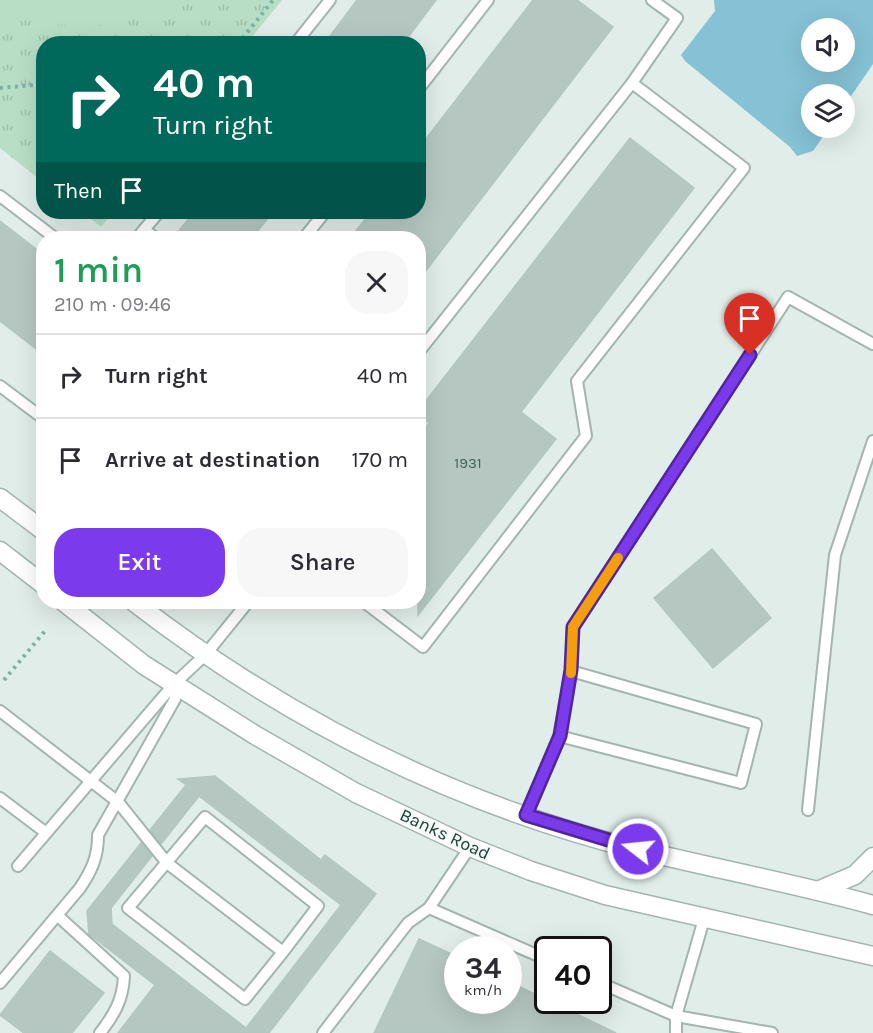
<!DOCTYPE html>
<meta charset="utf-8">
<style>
:root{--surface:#fff;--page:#f7f7f7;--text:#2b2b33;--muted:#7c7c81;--line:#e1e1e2;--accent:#7c3aed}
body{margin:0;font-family:Karla,sans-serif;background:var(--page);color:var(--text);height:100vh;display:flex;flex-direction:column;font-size:22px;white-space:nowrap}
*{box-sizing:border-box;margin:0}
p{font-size:20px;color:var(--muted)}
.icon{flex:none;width:33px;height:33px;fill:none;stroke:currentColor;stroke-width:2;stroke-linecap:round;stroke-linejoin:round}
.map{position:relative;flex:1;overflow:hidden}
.side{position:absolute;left:36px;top:231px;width:390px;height:378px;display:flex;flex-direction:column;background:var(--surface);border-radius:24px;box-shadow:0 6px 24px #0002}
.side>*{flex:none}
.guide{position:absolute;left:36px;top:36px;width:390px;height:183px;border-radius:24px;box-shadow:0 6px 24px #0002;background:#00695c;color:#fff;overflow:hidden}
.controls{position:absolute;left:801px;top:18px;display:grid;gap:12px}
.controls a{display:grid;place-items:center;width:54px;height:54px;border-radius:50%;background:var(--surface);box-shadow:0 6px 24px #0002;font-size:30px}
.speed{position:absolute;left:444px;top:936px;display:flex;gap:12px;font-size:30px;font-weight:700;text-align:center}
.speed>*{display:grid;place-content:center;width:78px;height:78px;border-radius:50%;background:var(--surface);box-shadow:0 6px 24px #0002;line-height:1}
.speed small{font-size:15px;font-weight:400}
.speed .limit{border:3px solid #111;border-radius:9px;background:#fff;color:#111}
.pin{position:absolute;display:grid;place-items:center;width:51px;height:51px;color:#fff;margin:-62px -26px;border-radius:50% 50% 50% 0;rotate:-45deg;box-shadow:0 0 6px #0007}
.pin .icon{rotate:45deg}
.me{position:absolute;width:66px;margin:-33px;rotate:286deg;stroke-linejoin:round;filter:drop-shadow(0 0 4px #0008)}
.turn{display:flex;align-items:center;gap:21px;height:126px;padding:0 18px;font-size:27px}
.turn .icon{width:78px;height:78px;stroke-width:2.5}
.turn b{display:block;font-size:42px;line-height:51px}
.then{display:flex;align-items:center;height:57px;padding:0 18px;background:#0003;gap:12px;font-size:22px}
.round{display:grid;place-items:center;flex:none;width:63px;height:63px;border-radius:24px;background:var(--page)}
.overview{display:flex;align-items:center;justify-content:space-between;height:102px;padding:0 18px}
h1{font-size:36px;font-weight:600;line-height:45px;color:#1e9e55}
.button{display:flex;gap:12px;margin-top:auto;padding:12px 18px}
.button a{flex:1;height:69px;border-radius:24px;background:var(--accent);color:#fff;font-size:24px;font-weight:600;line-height:69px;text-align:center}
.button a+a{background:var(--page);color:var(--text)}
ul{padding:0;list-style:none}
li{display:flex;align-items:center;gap:18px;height:84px;padding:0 18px;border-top:2px solid var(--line)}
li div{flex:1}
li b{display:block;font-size:22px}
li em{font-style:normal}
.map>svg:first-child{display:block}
</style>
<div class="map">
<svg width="873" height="1033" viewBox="0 0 873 1033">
<defs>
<pattern id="grass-tufts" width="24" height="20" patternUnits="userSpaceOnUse" patternTransform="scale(1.5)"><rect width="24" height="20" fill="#b8dfc6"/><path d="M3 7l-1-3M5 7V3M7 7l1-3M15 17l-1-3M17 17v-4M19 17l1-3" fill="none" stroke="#9ec0ab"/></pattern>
</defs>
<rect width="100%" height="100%" fill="#e1ede8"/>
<!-- grass -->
<g fill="url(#grass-tufts)">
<polygon points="0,0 282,0 247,43 44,44 43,182 0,148"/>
<polygon points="82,212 113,212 101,227"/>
</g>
<!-- pitch -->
<path fill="#b8dfc6" d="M0,0h179c-50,33 -119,29 -174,16l-5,-2z"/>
<!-- water -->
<path fill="#85c2d5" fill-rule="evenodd" d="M714,0h159v64l-28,41 -1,-11h-32v34h17l-16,23 -16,5 -7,-9 -105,-86 -4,-6 34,-44zM812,28h32v34h-32z"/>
<!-- building -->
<g fill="#b6c7c2" stroke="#b3c7c0" stroke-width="1.5">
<polygon points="357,0 436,0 403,44 324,44"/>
<polygon points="533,0 577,0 613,27 418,281 418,238 350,238 371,212 418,212 418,149"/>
<polygon points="630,138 694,188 521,412 556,439 418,615 418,437 429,423 418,414 418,411"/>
<polygon points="194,212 273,212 252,238 173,238"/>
<polygon points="0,221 44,255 44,355 0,321"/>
<polygon points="712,549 771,618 713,668 654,598"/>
<polygon points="215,776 321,860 325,855 376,894 269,1033 118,1033 155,985 89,934 87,911 141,843 152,856 111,908 112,924 246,1028 341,905 199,796 161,844 150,830 186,785 178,779"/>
<polygon points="419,939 458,957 458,1000 508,1000 508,981 616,1033 374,1033"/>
<polygon points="50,951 104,993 72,1033 24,1033 0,1015"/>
</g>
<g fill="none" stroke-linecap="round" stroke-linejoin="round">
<defs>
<g id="service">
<polyline points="295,44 330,0"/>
<polyline points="632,83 677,18 652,0"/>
<polyline points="418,90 488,0"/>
<polyline points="0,196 55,238"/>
<polyline points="144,230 156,238"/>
<polyline points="137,238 159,212"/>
<polyline points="304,238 325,212"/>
<polyline points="0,386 44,419"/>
<polyline points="364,602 423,647 586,436 577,381 744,168 632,83 418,353"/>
<polyline points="0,711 118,802 167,863 283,952 318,906 205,817 128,908 245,999 283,952"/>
<polyline points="559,736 741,783 756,724 571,671"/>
<polyline points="0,798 45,832"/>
<polyline points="808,810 835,555 873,441"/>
<polyline points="526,815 559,736 571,671 573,627 788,297 873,344"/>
<polyline points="18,866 174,684 205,655 248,602"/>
<polyline points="429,908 548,960"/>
<path d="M58,916l66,60c-1,24 -10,39 -24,57"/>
<polyline points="598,982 676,1016 772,1033"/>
<path d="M0,983l80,-95c12,-18 18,-31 18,-53l77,-136 -1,-15"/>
<polyline points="323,1033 408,923 429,908 470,847"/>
<polyline points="676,1033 676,1016 704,919"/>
</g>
<g id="tertiary">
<polyline points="0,498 44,531"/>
<polyline points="0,551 44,585"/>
<polyline points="64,602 144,665 255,735 356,793 470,847 531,871 605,895 873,956"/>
<path d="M134,602c150,116 320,202 505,248 78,19 157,34 234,55"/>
</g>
<polyline id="secondary" points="820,890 855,875 873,857"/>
</defs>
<!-- service casing -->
<use href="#service" stroke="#a3b5b0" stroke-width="14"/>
<!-- tertiary casing -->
<use href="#tertiary" stroke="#a3b5b0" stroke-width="21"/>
<!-- secondary casing -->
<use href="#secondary" stroke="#9fb9b2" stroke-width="21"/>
<!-- path -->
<g stroke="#7fb2a7" stroke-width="4" stroke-dasharray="3 4.5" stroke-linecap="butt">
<polyline points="238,44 273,0"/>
<polyline points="0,88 44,84"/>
<polyline points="4,680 45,631"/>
</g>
<!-- service -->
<use href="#service" stroke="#fff" stroke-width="10"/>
<!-- tertiary -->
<use href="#tertiary" stroke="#fff" stroke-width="18"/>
<!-- secondary -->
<use href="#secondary" stroke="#fff" stroke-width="18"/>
</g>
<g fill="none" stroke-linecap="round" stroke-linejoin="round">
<defs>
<polyline id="route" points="638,849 526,815 560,736 571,670 573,627 750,355"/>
</defs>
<!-- route casing -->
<use href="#route" stroke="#51269a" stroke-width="15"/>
<!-- route -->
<use href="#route" stroke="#7c3aed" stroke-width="10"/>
<!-- slow -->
<polyline stroke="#f59e0b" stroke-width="10" points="571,673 573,627 618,558"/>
</g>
<g text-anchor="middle" stroke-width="4.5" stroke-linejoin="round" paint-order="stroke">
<!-- number labels -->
<g font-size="15" fill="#46605b">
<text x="468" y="468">1931</text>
</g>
<!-- street labels -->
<g font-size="18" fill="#203e39" stroke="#f2f9f6">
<text transform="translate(445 834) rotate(25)" y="6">Banks Road</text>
</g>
</g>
</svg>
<div class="controls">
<a><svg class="icon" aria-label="sound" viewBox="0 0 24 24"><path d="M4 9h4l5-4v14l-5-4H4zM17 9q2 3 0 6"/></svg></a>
<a><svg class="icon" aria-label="layers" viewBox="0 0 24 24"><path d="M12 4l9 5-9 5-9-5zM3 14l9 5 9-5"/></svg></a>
</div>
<div class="speed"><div>34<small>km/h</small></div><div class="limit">40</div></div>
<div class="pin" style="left:750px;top:355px;background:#d93025"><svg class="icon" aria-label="arrive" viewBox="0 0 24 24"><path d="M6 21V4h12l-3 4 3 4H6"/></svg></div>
<svg class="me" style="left:638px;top:849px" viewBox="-20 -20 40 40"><circle r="17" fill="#7c3aed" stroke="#fff" stroke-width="3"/><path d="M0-11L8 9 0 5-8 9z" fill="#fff"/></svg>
<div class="guide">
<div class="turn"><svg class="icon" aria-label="right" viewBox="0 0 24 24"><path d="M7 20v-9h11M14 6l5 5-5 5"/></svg><div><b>40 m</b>Turn right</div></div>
<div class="then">Then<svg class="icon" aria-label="arrive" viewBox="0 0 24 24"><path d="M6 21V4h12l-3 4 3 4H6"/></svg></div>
</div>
<section class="side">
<div class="overview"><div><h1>1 min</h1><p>210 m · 09:46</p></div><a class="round"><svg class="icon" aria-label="close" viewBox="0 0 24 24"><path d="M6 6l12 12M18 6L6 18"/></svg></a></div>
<ul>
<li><svg class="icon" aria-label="right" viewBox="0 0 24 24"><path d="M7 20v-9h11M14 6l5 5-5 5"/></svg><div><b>Turn right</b></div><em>40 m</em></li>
<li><svg class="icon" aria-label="arrive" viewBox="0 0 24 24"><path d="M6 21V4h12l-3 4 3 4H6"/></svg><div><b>Arrive at destination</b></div><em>170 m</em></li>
</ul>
<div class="button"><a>Exit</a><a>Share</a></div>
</section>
</div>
